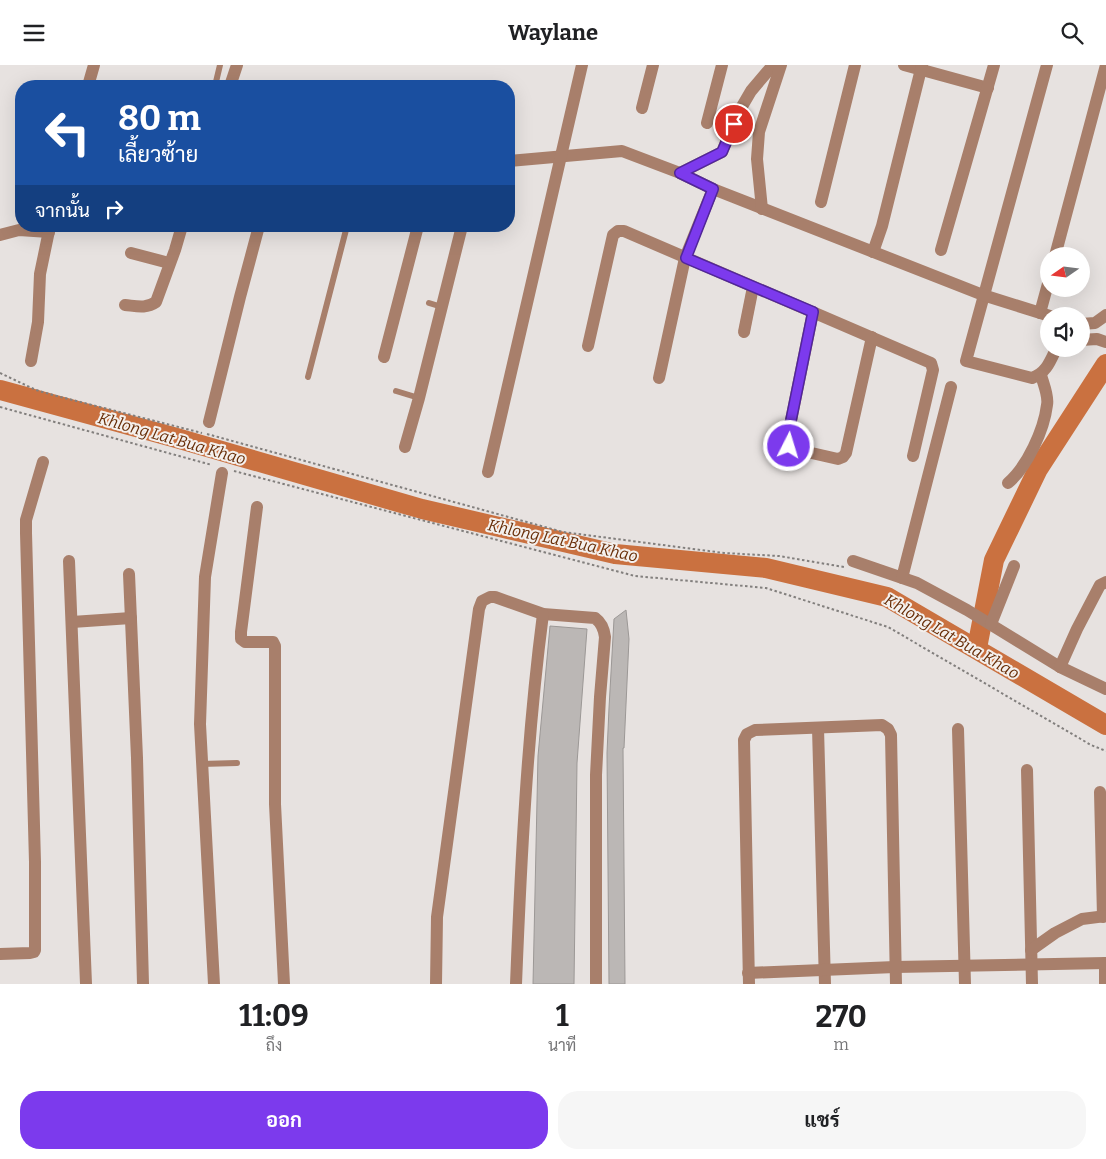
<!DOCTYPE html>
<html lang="th">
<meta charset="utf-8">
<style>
:root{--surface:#fff;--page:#f6f6f6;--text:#202124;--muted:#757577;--accent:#7c3aed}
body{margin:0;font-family:Bitter,Sarabun,serif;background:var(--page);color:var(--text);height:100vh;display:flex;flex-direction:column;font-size:19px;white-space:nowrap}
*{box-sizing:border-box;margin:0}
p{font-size:16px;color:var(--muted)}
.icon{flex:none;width:28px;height:28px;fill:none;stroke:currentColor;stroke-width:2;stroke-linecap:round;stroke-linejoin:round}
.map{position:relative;height:919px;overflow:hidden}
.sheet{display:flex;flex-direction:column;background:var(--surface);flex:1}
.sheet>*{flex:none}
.banner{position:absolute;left:15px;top:15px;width:500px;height:152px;border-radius:20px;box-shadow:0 5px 20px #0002;background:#1a4fa0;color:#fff;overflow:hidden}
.needle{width:32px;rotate:256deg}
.tools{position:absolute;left:1040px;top:182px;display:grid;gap:10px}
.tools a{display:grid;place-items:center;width:50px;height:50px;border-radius:50%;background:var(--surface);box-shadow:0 5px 20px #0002;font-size:25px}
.pin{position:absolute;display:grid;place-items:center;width:42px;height:42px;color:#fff;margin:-21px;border:2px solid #fff;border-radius:50%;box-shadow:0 1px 5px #0007}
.me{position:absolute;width:55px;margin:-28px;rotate:5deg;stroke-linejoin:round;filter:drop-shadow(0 0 4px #0008)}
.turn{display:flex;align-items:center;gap:18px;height:105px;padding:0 20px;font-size:22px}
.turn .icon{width:65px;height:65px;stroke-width:2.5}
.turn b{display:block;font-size:35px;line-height:42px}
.then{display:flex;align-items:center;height:48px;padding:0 20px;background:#0003;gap:10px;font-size:19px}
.eta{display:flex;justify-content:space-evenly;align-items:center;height:85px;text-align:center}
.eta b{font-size:30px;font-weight:700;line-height:35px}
.cta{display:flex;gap:10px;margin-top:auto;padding:10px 20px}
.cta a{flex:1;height:58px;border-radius:20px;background:var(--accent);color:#fff;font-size:20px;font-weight:700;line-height:58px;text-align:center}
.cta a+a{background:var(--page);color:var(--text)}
header{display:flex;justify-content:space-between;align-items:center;height:65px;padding:0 20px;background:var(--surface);font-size:22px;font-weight:700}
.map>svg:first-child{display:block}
</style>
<header><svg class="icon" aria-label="menu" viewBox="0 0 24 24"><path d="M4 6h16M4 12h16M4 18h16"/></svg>Waylane<svg class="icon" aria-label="search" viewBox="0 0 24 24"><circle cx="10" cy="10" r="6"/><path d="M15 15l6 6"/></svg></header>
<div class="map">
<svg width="1106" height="919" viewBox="0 0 1106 919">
<rect width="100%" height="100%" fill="#e7e2e0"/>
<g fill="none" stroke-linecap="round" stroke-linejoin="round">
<!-- river -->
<g stroke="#ca7140" stroke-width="20">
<polyline points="0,325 173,372 422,444 615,489 766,503 887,532 1106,660"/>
<polyline points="977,583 994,495 1038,404 1106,299"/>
</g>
</g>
<!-- building -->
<g fill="#bbb7b5" stroke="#9c9896">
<polygon points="626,545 629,574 624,683 623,683 625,919 609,919 607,688 609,643 614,554"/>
<polygon points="550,561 587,564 577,698 574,919 533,919 538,691"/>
</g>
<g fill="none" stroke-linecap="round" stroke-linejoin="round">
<!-- path -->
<g stroke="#827f7d" stroke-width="2" stroke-dasharray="2.5 2.5" stroke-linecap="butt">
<polyline points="0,308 36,325 53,330 202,368"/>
<polyline points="0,342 212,400"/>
<polyline points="207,369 563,467 724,488 779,491 844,502"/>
<polyline points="234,406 635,511 766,523 888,562 1091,680 1106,686"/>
</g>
<!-- lane -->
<g stroke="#a87f6b" stroke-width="6">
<polyline points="215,21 220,0"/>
<polyline points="429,238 442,242"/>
<polyline points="308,312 347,161"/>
<polyline points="396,326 419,333"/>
<polyline points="201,699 237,698"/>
</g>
<!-- street -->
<g stroke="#a87f6b" stroke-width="12">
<polyline points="904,0 988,23"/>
<path d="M1047,0l-81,296 66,17c14,-5 18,-16 24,-29"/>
<polyline points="88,21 94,0"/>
<polyline points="230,21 237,0"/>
<polyline points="642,43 653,0"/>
<polyline points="707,58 722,0"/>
<polyline points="509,96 622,86 680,108 713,124 983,230 1050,251"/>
<polyline points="680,108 722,87 737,50 751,26 773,0"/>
<polyline points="821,137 855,0"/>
<polyline points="762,144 757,94 759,67 781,0"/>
<polyline points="0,170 19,165 49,167"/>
<polyline points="941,185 994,0"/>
<polyline points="873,187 882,161 922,0"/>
<polyline points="131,188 169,198"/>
<polyline points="1055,191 1106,0"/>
<path d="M125,240c11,1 21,4 31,-3l19,-52 7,-24"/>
<polyline points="813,247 787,375 789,381 794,384 838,394 843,392 846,388 872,272"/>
<polyline points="1040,248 1049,215"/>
<polyline points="1081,259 1095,258 1106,250"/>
<polyline points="744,267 753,222"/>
<polyline points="1081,275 1097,274 1106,277"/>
<polyline points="588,281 613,170 618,166 624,166 931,298 933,305 913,391"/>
<polyline points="384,292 418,161"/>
<polyline points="31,296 38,257 40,209 50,161"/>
<polyline points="659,313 685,193 713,124"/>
<polyline points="209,357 240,232 259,161"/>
<polyline points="405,382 419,333 462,161"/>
<polyline points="488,407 582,0"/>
<path d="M1008,418c19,-16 36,-53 39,-78 2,-9 -4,-22 -6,-30"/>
<polyline points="257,442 241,567 241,574 245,577 273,577 275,581 275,739 284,919"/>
<polyline points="69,496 86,919"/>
<polyline points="853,496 917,518 967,545 1060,602 1106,624"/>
<polyline points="129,509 137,693 143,919"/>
<polyline points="902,513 951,322"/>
<polyline points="72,557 131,553"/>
<polyline points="991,559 1014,501"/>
<polyline points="1060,602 1077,564 1100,520 1106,517"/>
<polyline points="818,663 825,919"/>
<polyline points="958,664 965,919"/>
<polyline points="1027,705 1032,919"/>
<polyline points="1100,727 1103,852"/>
<polyline points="1031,885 1055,868 1082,854 1106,851"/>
<polyline points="0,889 30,888 34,887 35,885 35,797 26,468 26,455 43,397"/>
<polyline points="1105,898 1105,919"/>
<polyline points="748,908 895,902 1106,898"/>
<polyline points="214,919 200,659 205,512 222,408"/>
<path d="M436,919l1,-67 42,-308 3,-8 8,-4h5l48,17 52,4c7,5 9,11 10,19l-5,60 -4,78v209"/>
<path d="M516,919c5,-124 11,-247 27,-370"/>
<polyline points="749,919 744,675 747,669 755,665 882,660 888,664 891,670 896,919"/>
</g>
</g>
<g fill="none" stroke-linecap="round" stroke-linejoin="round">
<defs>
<polyline id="route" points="734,59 722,87 680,108 713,124 686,193 813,247 787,375 789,381"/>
</defs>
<!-- route casing -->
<use href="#route" stroke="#51269a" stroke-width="12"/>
<!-- route -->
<use href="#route" stroke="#7c3aed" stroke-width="9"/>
</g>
<g text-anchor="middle" stroke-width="4" stroke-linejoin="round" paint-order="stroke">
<!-- water labels -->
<g font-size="16" font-style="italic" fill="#672d07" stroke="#f4f0ed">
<text transform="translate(172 373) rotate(16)" y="6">Khlong Lat Bua Khao</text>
<text transform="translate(563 475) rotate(12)" y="6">Khlong Lat Bua Khao</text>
<text transform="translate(952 571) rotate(30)" y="6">Khlong Lat Bua Khao</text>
</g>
</g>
</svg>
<div class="tools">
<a><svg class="needle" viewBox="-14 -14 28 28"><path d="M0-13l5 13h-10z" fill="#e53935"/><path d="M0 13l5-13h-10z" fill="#757577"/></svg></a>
<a><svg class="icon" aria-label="sound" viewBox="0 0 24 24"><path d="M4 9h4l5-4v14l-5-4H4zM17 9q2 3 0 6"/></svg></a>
</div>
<div class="pin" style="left:734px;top:59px;background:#d93025"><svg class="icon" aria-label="arrive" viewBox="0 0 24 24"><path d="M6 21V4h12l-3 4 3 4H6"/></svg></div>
<svg class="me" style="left:789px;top:381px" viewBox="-20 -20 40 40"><circle r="17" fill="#7c3aed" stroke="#fff" stroke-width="3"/><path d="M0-11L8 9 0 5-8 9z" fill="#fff"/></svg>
<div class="banner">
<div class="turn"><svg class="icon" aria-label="left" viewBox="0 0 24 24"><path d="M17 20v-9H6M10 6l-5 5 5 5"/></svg><div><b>80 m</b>เลี้ยวซ้าย</div></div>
<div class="then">จากนั้น<svg class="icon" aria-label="right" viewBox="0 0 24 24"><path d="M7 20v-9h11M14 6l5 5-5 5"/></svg></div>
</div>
</div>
<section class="sheet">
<div class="eta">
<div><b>11:09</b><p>ถึง</p></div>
<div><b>1</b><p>นาที</p></div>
<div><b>270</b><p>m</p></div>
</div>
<div class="cta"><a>ออก</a><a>แชร์</a></div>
</section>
